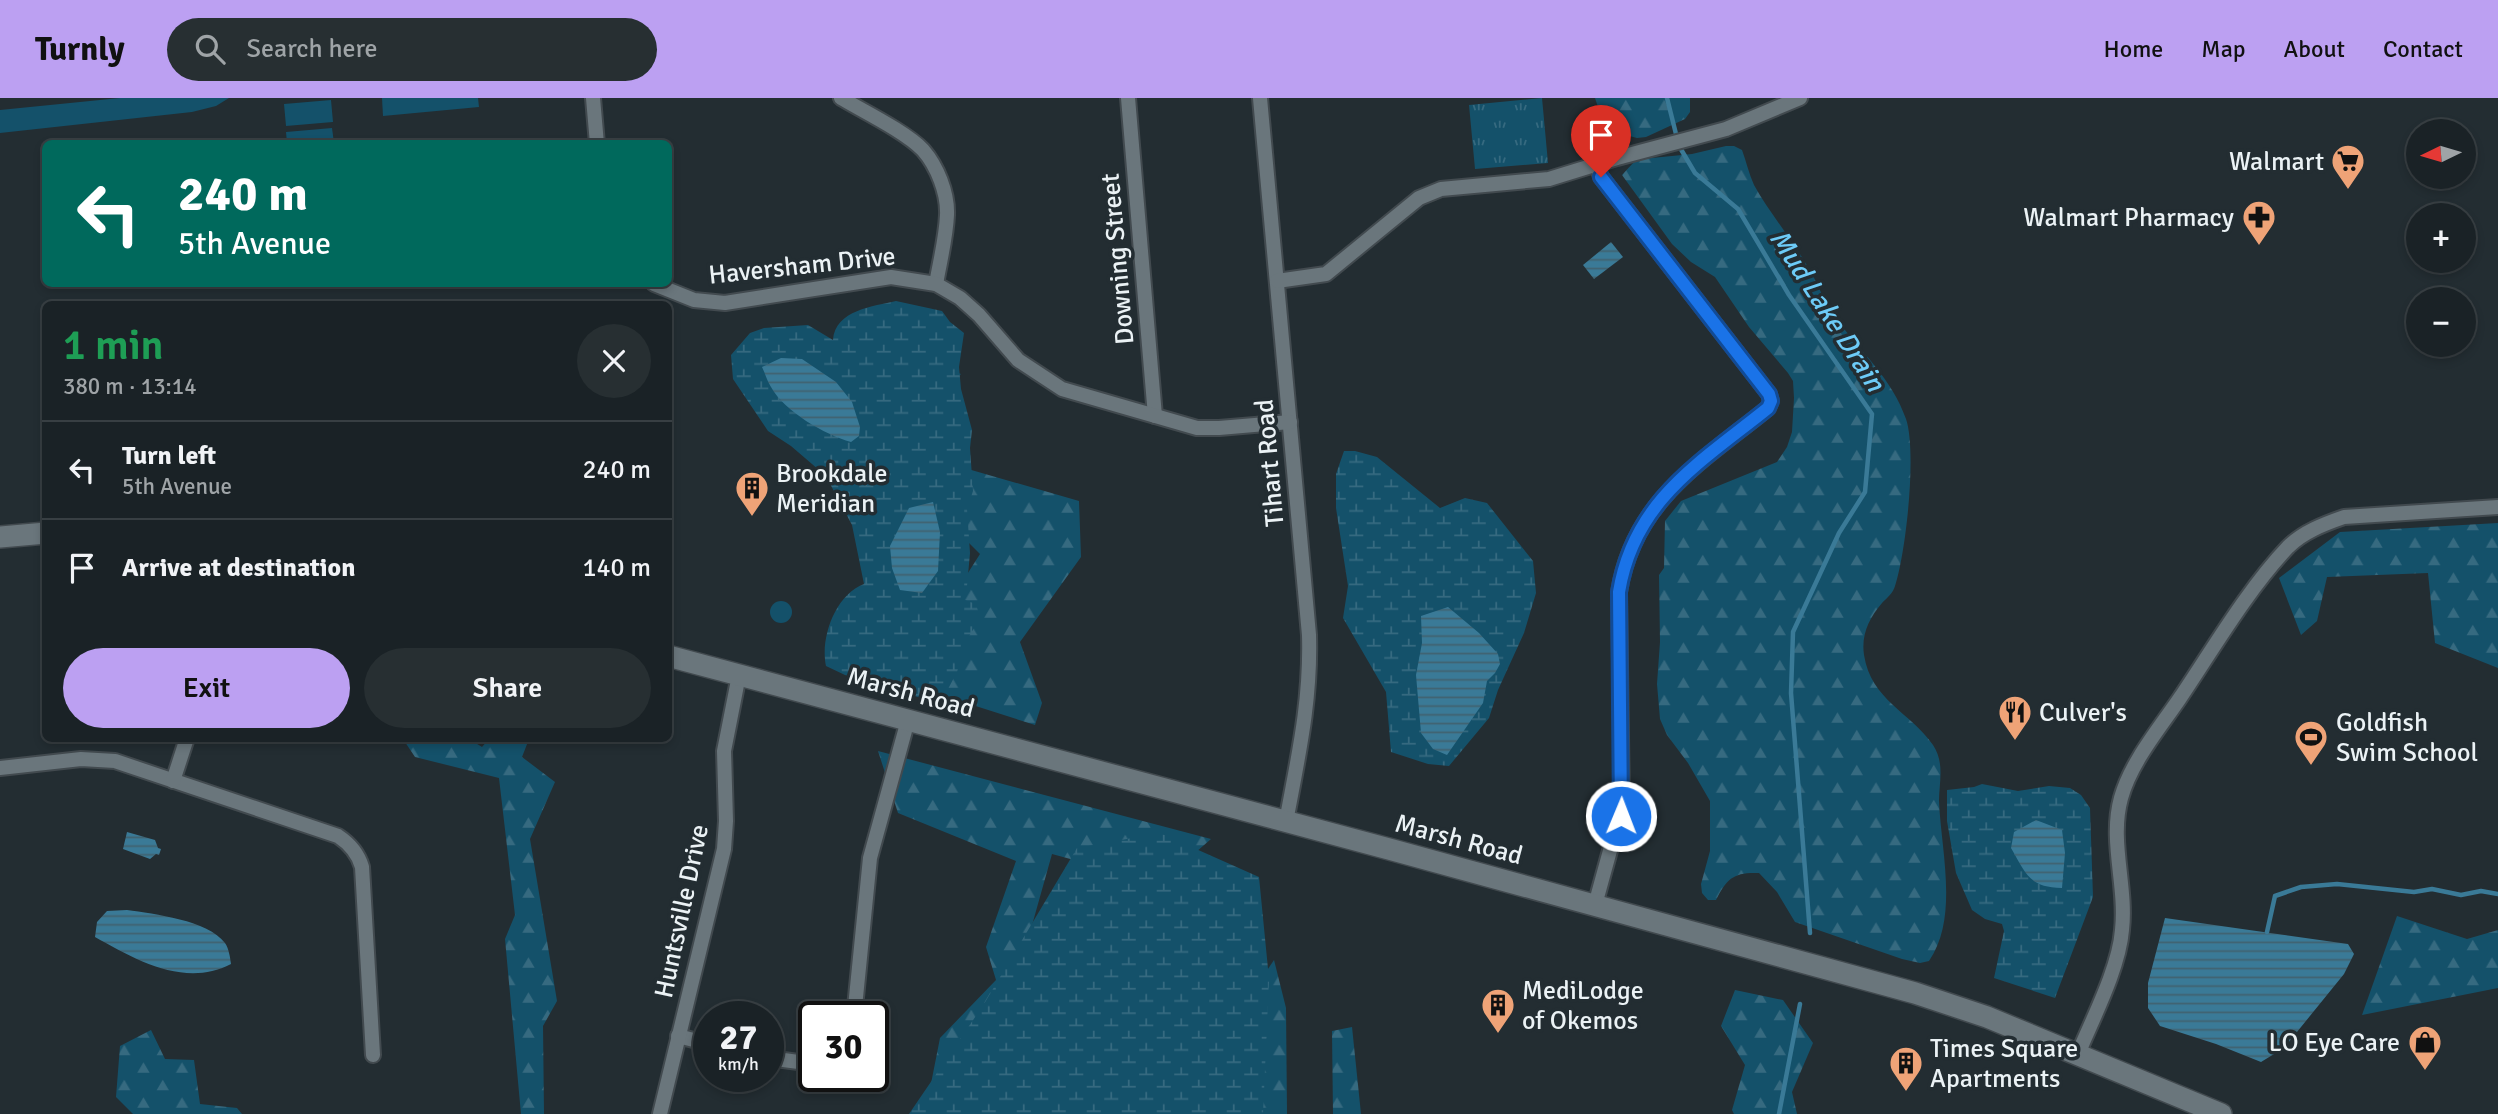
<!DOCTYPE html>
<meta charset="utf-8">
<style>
:root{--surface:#1a2226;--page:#272f32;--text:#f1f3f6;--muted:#9fa4a7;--line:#383f43;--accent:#bca0f2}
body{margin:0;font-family:Signika,sans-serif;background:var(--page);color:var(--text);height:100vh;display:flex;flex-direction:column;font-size:26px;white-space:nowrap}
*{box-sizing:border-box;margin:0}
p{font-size:23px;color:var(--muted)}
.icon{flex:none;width:38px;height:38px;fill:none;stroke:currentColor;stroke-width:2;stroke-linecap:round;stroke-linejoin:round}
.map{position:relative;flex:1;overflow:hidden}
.details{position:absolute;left:42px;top:203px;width:630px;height:441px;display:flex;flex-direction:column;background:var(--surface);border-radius:10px;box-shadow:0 4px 10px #0003,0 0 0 2px var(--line)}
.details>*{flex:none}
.guide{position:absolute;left:42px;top:42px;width:630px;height:147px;border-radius:10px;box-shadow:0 4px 10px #0003,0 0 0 2px var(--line);background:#00695c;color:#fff;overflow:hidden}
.needle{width:46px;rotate:265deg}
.controls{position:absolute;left:2406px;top:21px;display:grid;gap:14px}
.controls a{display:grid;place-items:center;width:70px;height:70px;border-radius:50%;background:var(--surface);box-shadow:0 4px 10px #0003,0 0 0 2px var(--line);font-size:35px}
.speed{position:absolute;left:693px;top:903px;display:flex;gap:14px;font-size:35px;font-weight:700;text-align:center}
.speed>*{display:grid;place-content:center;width:91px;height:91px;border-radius:50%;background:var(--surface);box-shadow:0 4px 10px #0003,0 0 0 2px var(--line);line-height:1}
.speed small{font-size:18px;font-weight:400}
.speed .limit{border:4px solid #111;border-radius:10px;background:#fff;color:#111}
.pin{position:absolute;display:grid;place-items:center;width:60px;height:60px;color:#fff;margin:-72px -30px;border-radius:50% 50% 50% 0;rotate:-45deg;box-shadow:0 0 7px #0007}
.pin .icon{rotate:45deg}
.me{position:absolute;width:77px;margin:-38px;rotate:1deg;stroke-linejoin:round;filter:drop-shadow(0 0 5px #0008)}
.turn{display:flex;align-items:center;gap:24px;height:147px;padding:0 21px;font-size:32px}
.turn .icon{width:91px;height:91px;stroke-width:2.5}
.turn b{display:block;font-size:49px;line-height:60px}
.round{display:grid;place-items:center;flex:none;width:74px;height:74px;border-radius:37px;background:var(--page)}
.head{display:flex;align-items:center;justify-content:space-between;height:119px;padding:0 21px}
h1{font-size:42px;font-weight:600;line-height:52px;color:#1e9e55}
.button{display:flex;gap:14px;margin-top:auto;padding:14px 21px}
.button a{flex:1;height:80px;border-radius:42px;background:var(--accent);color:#111;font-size:28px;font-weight:600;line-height:80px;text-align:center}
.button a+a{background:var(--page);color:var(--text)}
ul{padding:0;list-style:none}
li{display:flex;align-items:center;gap:21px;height:98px;padding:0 21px;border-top:2px solid var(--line)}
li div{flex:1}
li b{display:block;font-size:26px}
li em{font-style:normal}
header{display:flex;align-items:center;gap:42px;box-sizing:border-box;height:98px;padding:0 35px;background:var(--accent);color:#111}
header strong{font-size:33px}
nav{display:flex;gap:38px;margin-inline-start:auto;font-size:24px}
.search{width:490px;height:63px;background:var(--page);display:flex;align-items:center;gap:18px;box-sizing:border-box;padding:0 24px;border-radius:38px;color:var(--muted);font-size:26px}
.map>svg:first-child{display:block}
</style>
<header>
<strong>Turnly</strong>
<div class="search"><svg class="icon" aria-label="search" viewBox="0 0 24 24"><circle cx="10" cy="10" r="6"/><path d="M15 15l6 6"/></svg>Search here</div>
<nav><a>Home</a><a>Map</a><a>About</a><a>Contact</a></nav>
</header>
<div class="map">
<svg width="2498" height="1016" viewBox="0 0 2498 1016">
<defs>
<pattern id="forest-firs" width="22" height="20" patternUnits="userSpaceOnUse" patternTransform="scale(1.75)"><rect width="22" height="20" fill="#14516a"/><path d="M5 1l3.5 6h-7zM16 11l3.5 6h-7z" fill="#366a80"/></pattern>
<pattern id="wetland-marsh" width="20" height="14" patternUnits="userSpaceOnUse" patternTransform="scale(1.75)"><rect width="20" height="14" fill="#14516a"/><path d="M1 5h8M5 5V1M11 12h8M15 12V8" fill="none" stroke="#366a80"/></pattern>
<pattern id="park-tufts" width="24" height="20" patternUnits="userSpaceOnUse" patternTransform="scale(1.75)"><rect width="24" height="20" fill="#14516a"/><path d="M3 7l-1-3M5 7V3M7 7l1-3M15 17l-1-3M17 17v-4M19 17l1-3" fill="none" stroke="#366a80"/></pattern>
<pattern id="water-rules" width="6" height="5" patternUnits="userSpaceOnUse" patternTransform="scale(1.75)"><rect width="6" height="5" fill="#3a7a97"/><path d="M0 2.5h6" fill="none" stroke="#406270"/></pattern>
</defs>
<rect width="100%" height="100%" fill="#232d32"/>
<!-- grass -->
<g fill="#14516a">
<polygon points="120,0 229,0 216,8 192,14 0,35 0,12"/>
<polygon points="382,0 478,0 479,9 383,18"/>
<polygon points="331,2 333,24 286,28 284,6"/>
<polygon points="332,30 334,45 287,45 286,34"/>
<circle cx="781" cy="514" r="11"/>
</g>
<!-- forest -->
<g fill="url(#forest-firs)">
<polygon points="1595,0 1690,0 1690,14 1685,21 1646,39 1637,40 1611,33 1604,27"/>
<path d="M1726,48h8l8,4c4,11 7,24 12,35 16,29 39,55 55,84 10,16 16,36 28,51 25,33 55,59 69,99 11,32 0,134 -11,167 -2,7 -8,12 -13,17 -13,15 -21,32 -18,52 7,45 46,57 69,90 12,18 6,37 6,56 2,50 20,116 -10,160l-9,2 -18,-4 -107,-37 -18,-30 -18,-19c-25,-1 -32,5 -43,27h-8l-6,-7 -1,-9 9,-33v-50l-22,-38 -21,-28 -7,-16 -3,-35 3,-42 -1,-67 5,-7 1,-47 16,-20 96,-39 10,-15 5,-15 2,-34 -1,-17 -5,-8 -39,-46 -34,-50 -24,-15 -19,-18 -50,-69 12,-13 8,-3 50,-5z"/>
<polygon points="938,269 961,276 942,294 961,369 1079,403 1081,459 1020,544 1042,605 1035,627 913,588 966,478 980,456 959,435"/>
<polygon points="2498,425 2498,570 2435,545 2428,475 2327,479 2317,523 2301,537 2279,480 2340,434"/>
<polygon points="403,641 469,641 482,649 489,641 529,641 522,659 555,684 530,741 557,903 543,928 544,1016 521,1016 505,841 515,817 499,680 415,659"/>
<polygon points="878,653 1211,741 1188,761 1129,777 1052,756 1018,877 926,1011 940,940 996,882 986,849 1016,763 898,715"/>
<polygon points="2397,818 2467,841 2498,832 2498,890 2362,917"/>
<polygon points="1274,862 1286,910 1287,1016 1192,1016 1234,921"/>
<polygon points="1735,892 1783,902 1813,945 1792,994 1797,1016 1734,1016 1732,1012 1745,967 1721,928"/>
<polygon points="1352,929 1361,1016 1333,1016 1332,933"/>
<polygon points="151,932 165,961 194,962 200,1006 237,1010 242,1016 133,1016 116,999 120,948"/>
</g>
<!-- wetland -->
<g fill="url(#wetland-marsh)">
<path d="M896,203l46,10 8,11 14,11 -5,34 2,22 11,41 -2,18 3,43 -6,18 3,44 -3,33 -5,13 14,5 2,7 -2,14 -10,16 -9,31 -9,17 -15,9h-12l-76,-23 -19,-9c-6,-28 9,-71 38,-82l-12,-59 -24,-45 -9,-10 -28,-24 -23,-15 -35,-52 -2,-24 19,-22 14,-5 44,-3 25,15c2,-30 41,-34 63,-39z"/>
<polygon points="1344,353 1355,353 1377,359 1440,410 1465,400 1487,405 1533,463 1536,495 1524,535 1498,592 1489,620 1449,668 1428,666 1391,654 1386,594 1343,520 1348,488 1336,410 1336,376"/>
<polygon points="1982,686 2018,693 2049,688 2070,690 2081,697 2090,710 2093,799 2055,900 1994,880 2004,833 2002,826 1985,821 1972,812 1956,775 1947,723 1947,692 1974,689"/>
<polygon points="1160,735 1259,779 1269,881 1263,1016 909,1016 984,906 1077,750"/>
</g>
<!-- park -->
<polygon fill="url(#park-tufts)" points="1542,0 1548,65 1475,71 1469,7"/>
<!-- water -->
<g fill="url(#water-rules)">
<polygon points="1611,144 1623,159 1594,181 1583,167"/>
<path d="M781,260l21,1 34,23 16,20 8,25 -1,9 -8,6c-26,-7 -67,-31 -80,-55 -4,-6 -6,-14 -9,-20z"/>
<polygon points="933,404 940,434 938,473 922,495 900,492 892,470 890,448 909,410"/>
<polygon points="1448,509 1479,535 1498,556 1500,566 1495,575 1487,583 1483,605 1447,657 1433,651 1421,635 1416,577 1422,545 1421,518"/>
<path d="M2036,722l26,10 3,23 -3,35c-33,-1 -36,-14 -51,-40l3,-16z"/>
<polygon points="127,734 155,742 158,750 161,751 159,757 156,756 150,761 123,751"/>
<path d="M127,812c27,4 81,10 98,33 4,6 5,14 6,21 -46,24 -95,-4 -136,-27l2,-15 10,-11z"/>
<polygon points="2165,820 2348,846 2354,856 2344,876 2284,950 2261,964 2216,946 2160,928 2148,910 2148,885"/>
</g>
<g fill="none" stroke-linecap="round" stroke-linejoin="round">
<!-- stream -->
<g stroke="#3a7a97" stroke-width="4.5">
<polyline points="1667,0 1679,48 1695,75 1738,111 1789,197 1872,316 1865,394 1839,435 1793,534 1791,595 1810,835"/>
<polyline points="2267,834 2275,798 2301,789 2337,786 2414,794 2432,791 2461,797 2481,793 2498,796"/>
<polyline points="1779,1016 1800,906"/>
</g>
<defs>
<g id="minor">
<polyline points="593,0 597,46"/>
<path d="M841,0c22,13 65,34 82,52 14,16 25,43 24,65 -1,23 -7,46 -11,69"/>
<polyline points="1128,0 1155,318"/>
<path d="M1260,0l49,537c2,67 -11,122 -23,187"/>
<polyline points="1277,183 1326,176 1419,100 1441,91 1549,81 1617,60 1726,31 1800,0"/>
<polyline points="654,186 694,202 725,205 891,179 936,186 960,200 979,217 1018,262 1062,291 1197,330 1219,330 1290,324"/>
<path d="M0,670l81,-9 34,2 223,75c12,8 20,17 24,31l11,188"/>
<polyline points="173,683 187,640"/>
<path d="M1595,807l27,-98 -3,-215c14,-91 83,-130 149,-184l3,-7 -2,-7 -168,-217 -4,-12"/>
<polyline points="854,919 870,760 908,622"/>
<polyline points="678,938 709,946"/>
<path d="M2078,956c15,-36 41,-86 44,-124 5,-44 -13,-89 -1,-132 10,-36 38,-69 59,-100 33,-49 68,-109 108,-151 15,-15 36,-23 56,-30l154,-10"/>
<polyline points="768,960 814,966"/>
<polyline points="660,1016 724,751 726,723 724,653 739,577"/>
</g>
<g id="secondary">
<polyline points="0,439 46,435"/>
<polyline points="668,558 1389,751 1915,895 1987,919 2221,1016"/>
</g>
</defs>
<!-- minor casing -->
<use href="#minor" stroke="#424a4f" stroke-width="18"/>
<!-- secondary casing -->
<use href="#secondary" stroke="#424a4f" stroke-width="24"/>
<!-- minor -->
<use href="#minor" stroke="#6a767c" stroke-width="14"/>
<!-- secondary -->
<use href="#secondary" stroke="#6a767c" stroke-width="21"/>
</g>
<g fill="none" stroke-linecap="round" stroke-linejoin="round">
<defs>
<path id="route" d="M1601,79l168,217 2,7 -3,7c-67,54 -134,92 -149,184l2,224"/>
</defs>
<!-- route casing -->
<use href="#route" stroke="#114b97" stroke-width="18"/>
<!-- route -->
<use href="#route" stroke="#1a73e8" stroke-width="12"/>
</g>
<!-- icons -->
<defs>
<symbol id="supermarket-pin" viewBox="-11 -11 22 30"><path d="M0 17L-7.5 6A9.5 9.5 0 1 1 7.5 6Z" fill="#efa377" stroke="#232d32"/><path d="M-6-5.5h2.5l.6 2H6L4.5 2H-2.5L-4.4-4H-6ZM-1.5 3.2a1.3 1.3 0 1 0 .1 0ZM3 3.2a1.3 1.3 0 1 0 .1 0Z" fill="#111"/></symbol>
<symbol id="pharmacy-pin" viewBox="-11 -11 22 30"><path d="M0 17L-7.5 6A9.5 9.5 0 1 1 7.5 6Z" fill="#efa377" stroke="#232d32"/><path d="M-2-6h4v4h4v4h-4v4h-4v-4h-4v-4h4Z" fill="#111"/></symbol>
<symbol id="building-pin" viewBox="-11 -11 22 30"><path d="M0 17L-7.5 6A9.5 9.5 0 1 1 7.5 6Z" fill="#efa377" stroke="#232d32"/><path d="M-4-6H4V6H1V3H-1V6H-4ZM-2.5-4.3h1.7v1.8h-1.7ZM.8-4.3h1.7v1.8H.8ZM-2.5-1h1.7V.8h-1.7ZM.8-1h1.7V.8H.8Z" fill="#111"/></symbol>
<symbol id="restaurant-pin" viewBox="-11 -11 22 30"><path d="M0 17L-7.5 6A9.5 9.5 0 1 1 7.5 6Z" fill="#efa377" stroke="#232d32"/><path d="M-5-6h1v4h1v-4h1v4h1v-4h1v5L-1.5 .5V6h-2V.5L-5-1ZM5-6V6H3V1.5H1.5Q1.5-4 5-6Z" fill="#111"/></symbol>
<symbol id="stadium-pin" viewBox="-11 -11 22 30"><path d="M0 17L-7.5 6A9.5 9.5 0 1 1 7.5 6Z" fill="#efa377" stroke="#232d32"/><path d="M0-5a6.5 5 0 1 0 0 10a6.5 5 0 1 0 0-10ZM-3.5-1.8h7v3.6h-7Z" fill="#111"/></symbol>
<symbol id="shop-pin" viewBox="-11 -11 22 30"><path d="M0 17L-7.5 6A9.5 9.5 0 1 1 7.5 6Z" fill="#efa377" stroke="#232d32"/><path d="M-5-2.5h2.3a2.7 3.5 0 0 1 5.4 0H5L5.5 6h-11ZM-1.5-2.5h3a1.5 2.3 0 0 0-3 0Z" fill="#111"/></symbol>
</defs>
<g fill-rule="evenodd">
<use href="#supermarket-pin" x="2329" y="44" width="38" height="52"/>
<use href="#pharmacy-pin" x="2240" y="100" width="38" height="52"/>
<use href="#building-pin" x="733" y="371" width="38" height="52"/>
<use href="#restaurant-pin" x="1996" y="595" width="38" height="52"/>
<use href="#stadium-pin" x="2292" y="620" width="38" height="52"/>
<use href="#building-pin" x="1479" y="888" width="38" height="52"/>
<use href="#shop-pin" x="2406" y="925" width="38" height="52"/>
<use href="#building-pin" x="1887" y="946" width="38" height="52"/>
</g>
<g text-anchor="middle" stroke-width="7" stroke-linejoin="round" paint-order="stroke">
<!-- poi labels -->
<g font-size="26" fill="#ebf2f5" stroke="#232d32" text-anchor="start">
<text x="2324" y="72" text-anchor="end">Walmart</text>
<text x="2234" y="128" text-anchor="end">Walmart Pharmacy</text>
<text x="776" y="384">Brookdale<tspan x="776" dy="30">Meridian</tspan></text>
<text x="2039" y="623">Culver's</text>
<text x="2336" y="633">Goldfish<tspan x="2336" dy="30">Swim School</tspan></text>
<text x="1522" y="901">MediLodge<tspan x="1522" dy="30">of Okemos</tspan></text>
<text x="2400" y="953" text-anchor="end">LO Eye Care</text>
<text x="1930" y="959">Times Square<tspan x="1930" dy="30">Apartments</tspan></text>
</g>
<!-- street labels -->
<g font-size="26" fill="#ebf2f5" stroke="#232d32">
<text transform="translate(1117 161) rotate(-95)" y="9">Downing Street</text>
<text transform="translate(802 167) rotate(-6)" y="9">Haversham Drive</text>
<text transform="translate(1269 365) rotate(-95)" y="9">Tihart Road</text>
<text transform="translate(911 594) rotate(15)" y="9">Marsh Road</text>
<text transform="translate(1459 741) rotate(15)" y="9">Marsh Road</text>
<text transform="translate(681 813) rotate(-78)" y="9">Huntsville Drive</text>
</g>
<!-- water labels -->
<g font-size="28" font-style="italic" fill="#6dcbf7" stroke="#232d32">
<text transform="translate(1828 212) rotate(57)" y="10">Mud Lake Drain</text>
</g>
</g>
</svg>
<div class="controls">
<a><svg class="needle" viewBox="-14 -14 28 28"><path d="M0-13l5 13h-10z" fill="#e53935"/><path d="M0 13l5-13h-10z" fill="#9fa4a7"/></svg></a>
<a>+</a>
<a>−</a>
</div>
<div class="speed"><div>27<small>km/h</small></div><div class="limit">30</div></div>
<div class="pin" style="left:1601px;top:79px;background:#d93025"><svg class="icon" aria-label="arrive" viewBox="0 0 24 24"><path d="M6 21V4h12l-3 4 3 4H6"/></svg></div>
<svg class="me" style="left:1621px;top:718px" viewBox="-20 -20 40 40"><circle r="17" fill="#1a73e8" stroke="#fff" stroke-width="3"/><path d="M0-11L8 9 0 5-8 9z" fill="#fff"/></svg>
<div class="guide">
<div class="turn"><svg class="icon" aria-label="left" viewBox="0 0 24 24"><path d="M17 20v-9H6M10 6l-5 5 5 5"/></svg><div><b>240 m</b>5th Avenue</div></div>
</div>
<section class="details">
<div class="head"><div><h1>1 min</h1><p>380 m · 13:14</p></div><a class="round"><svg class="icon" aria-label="close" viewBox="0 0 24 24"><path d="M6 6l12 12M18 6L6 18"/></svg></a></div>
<ul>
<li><svg class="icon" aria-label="left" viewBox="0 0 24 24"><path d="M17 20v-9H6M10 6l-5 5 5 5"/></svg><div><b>Turn left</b><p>5th Avenue</p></div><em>240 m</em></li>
<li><svg class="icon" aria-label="arrive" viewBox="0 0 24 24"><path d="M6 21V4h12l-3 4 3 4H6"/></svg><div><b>Arrive at destination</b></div><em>140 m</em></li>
</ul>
<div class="button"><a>Exit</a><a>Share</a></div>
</section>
</div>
